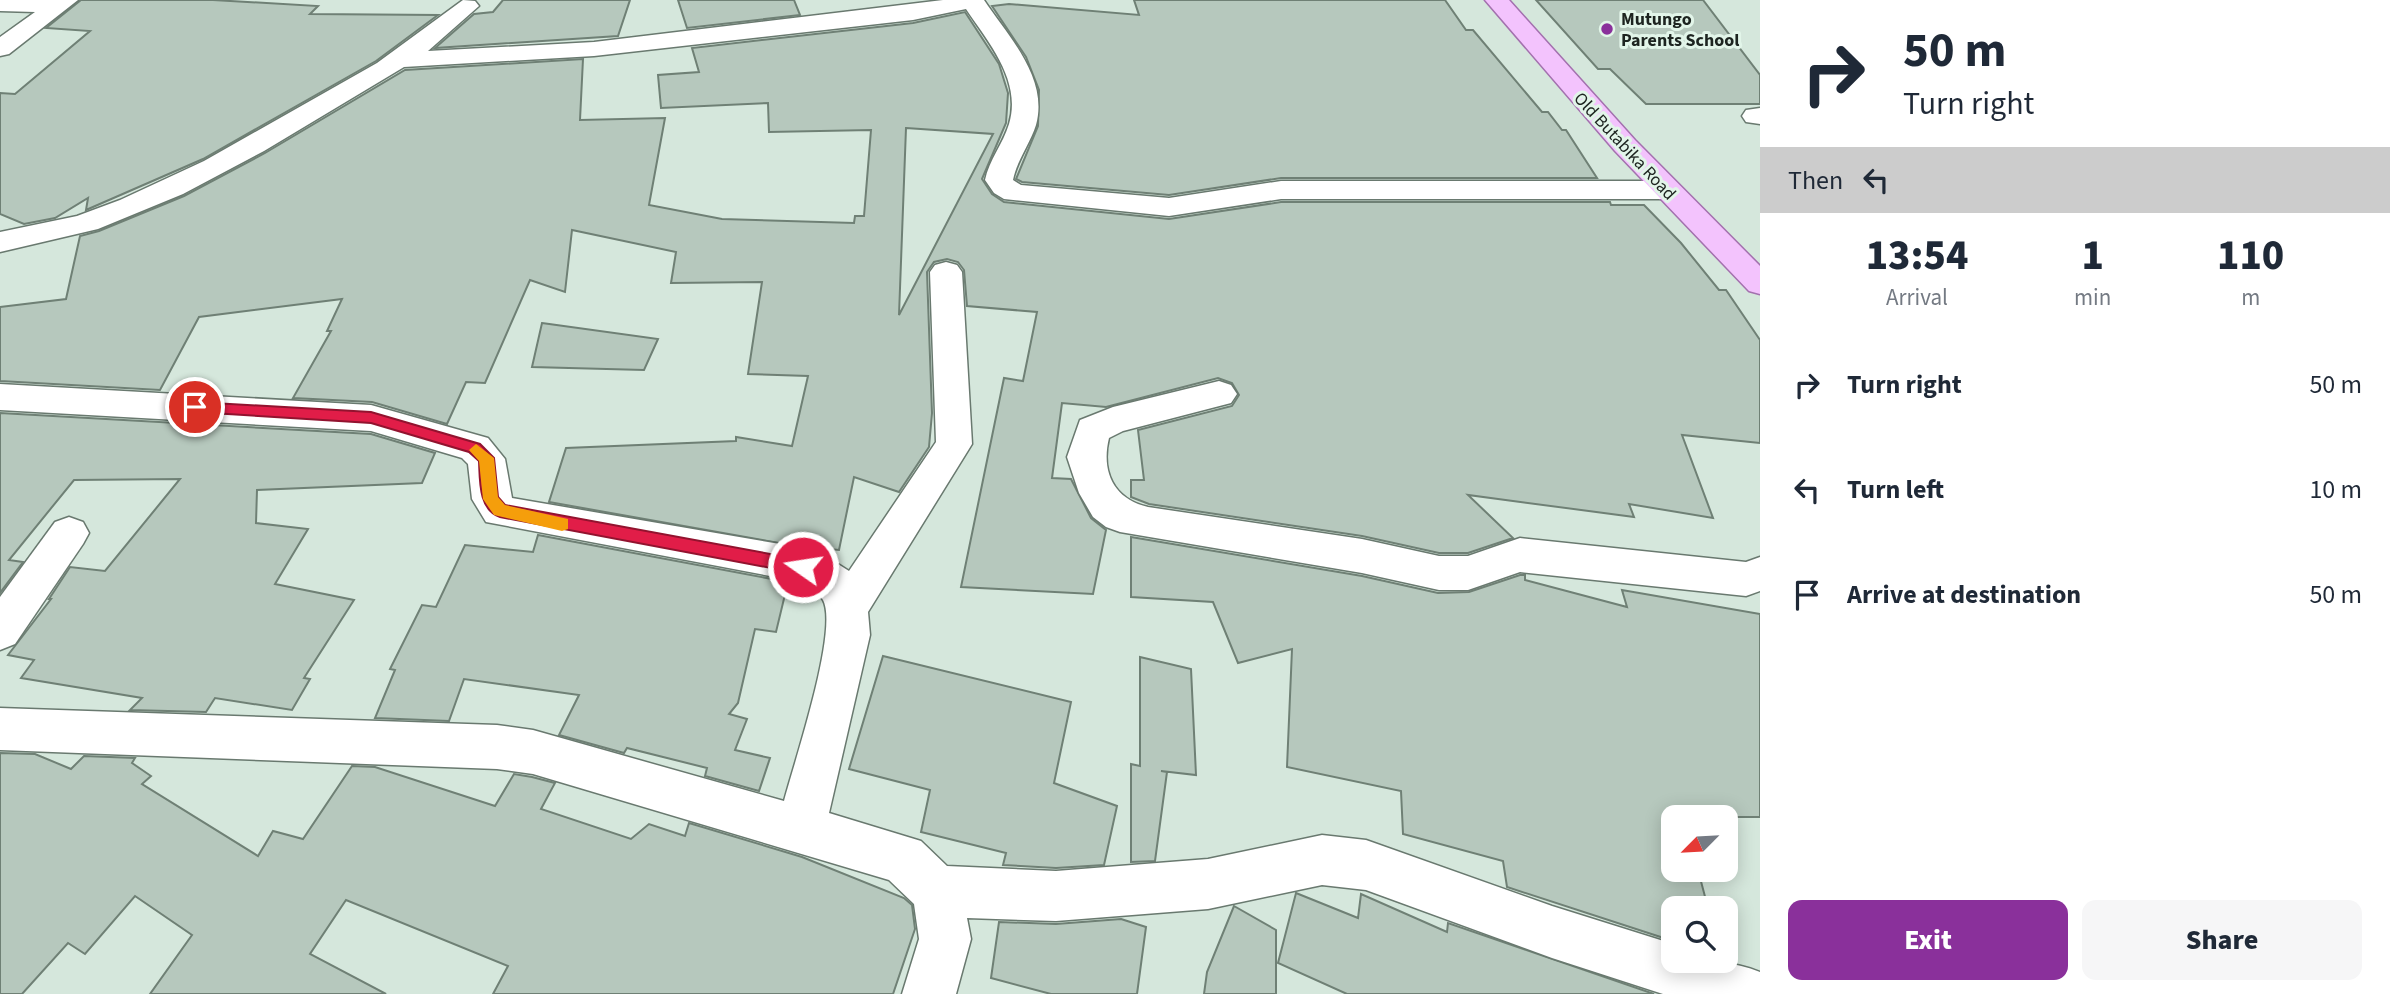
<!DOCTYPE html>
<style>
:root{--surface:#fff;--page:#f6f6f7;--text:#1f2937;--muted:#747a83;--accent:#8a309b}
body{margin:0;font-family:"Source Sans 3",sans-serif;background:var(--page);color:var(--text);height:100vh;display:flex;flex-direction:column;font-size:26px;white-space:nowrap}
*{box-sizing:border-box;margin:0}
p{font-size:23px;color:var(--muted)}
.icon{flex:none;width:38px;height:38px;fill:none;stroke:currentColor;stroke-width:2;stroke-linecap:round;stroke-linejoin:round}
.map{position:relative;flex:1;overflow:hidden}
.side{display:flex;flex-direction:column;background:var(--surface);width:630px}
.side>*{flex:none}
.banner{background:#fff;color:var(--text);overflow:hidden}
.needle{width:46px;rotate:246deg}
.fabs{position:absolute;left:1661px;top:805px;display:grid;gap:14px}
.fabs a{display:grid;place-items:center;width:77px;height:77px;border-radius:14px;background:var(--surface);box-shadow:0 4px 18px #0003;font-size:35px}
.pin{position:absolute;display:grid;place-items:center;width:60px;height:60px;color:#fff;margin:-30px;border:4px solid #fff;border-radius:50%;box-shadow:0 2px 7px #0007}
.me{position:absolute;width:77px;margin:-38px;rotate:283deg;stroke-linejoin:round;filter:drop-shadow(0 0 5px #0008)}
.turn{display:flex;align-items:center;gap:24px;height:147px;padding:0 28px;font-size:32px}
.turn .icon{width:91px;height:91px;stroke-width:2.5}
.turn b{display:block;font-size:49px;line-height:60px}
.then{display:flex;align-items:center;height:66px;padding:0 28px;background:#0003;gap:14px;font-size:26px}
.eta{display:flex;justify-content:space-evenly;align-items:center;height:119px;text-align:center}
.eta b{font-size:42px;font-weight:800;line-height:49px}
.primary-button{display:flex;gap:14px;margin-top:auto;padding:14px 28px}
.primary-button a{flex:1;height:80px;border-radius:14px;background:var(--accent);color:#fff;font-size:28px;font-weight:800;line-height:80px;text-align:center}
.primary-button a+a{background:var(--page);color:var(--text)}
ul{padding:0;list-style:none}
li{display:flex;align-items:center;gap:21px;height:105px;padding:0 28px}
li div{flex:1}
li b{display:block;font-size:26px}
li em{font-style:normal}
main{display:flex;flex:1;min-height:0}
.map>svg:first-child{display:block}
</style>
<main>
<div class="map">
<svg width="1760" height="994" viewBox="0 0 1760 994">
<rect width="100%" height="100%" fill="#d5e7dc"/>
<!-- building -->
<g fill="#b6c8bd" stroke="#6f8075" stroke-width="2" fill-rule="evenodd">
<polygon points="81,0 213,0 318,6 310,14 438,15 376,61 203,159 86,210 88,198 55,218 24,224 0,214 0,93 15,94 90,31 46,28"/>
<polygon points="503,0 630,0 618,36 435,48 474,14 493,12"/>
<polygon points="678,0 794,0 800,15 687,28"/>
<polygon points="1134,0 1445,0 1466,30 1473,30 1542,112 1548,112 1562,130 1566,130 1597,178 1281,178 1169,195 1022,182 1016,179 1038,126 1039,90 1026,57 992,6 1009,4 1139,15"/>
<polygon points="1536,0 1703,0 1760,75 1760,104 1646,104 1610,69 1598,69"/>
<path d="M965,12l34,52 9,29 -2,30 -24,56 10,15 12,8 165,17 112,-17h329l1,3h33l37,38 38,47h7l34,50v103l-78,-8 31,83 -84,-14 5,13 -166,-22 45,43 -45,15h-29l-77,-17 -213,-32 -18,-7v-17h13l-6,-50 94,-24 7,-11 -7,-12 -14,-5 -112,29 -44,-4 -10,75 19,1 20,39 15,12 -13,64 -132,-7 43,-209 19,3 14,-69 -70,-6 -3,-36 -6,-8 -11,-3 -13,3 -7,10 5,141 -3,34 -30,45 -45,-15 -15,73 -43,-4 -247,-44 17,-54 170,-7v-4l56,9 16,-70 -60,-2 14,-92 -91,1 5,-31 -104,-22 -7,62 -35,-12 -45,103 -19,-1 -19,42 -75,-22 -79,-4 38,-67h-4l15,-32 -143,18 -39,73 -160,-9v-74l66,-8 14,-63 19,-5 85,-35 81,-43 140,-83 178,-11 -3,61 85,-2 -16,87 73,14 132,4 1,-7h9l7,-86 -102,2 -1,-29 -107,5 -3,-33 41,-3 -7,-24 221,-25zM906,128l87,6 -94,181z"/>
<polygon points="542,323 658,339 644,370 532,367"/>
<polygon points="0,413 371,434 435,453 422,483 257,490 256,523 308,529 275,584 354,600 304,678 310,679 292,710 215,698 206,712 130,710 142,698 21,678 34,660 8,655 51,599 49,599 70,567 105,571 180,479 74,480 9,560 23,562 0,593"/>
<polygon points="538,535 788,582 776,632 755,629 738,703 729,714 747,719 735,750 770,758 759,791 705,776 707,768 627,748 624,753 559,735 579,695 464,679 449,721 375,718 395,670 390,669 422,605 436,607 465,545 533,552"/>
<polygon points="1131,537 1362,576 1438,593 1469,592 1520,575 1525,575 1525,580 1627,607 1622,590 1760,614 1760,817 1673,817 1673,870 1698,870 1708,908 1673,908 1673,941 1507,887 1503,861 1403,834 1401,791 1287,767 1292,649 1238,663 1213,602 1131,597"/>
<polygon points="883,656 1071,702 1054,783 1117,806 1104,865 1056,868 1003,865 1006,853 921,832 930,790 849,769"/>
<polygon points="1140,657 1191,669 1196,775 1161,771 1167,772 1155,861 1131,862 1131,764 1140,766"/>
<polygon points="0,753 35,754 71,769 84,756 135,758 132,763 151,776 142,784 258,856 273,831 303,839 352,766 375,767 495,806 514,774 532,777 555,783 541,809 631,839 649,824 685,836 689,823 802,857 904,898 912,905 915,929 893,994 493,994 508,966 346,900 310,954 386,994 150,994 192,935 135,896 85,954 68,943 22,994 0,994"/>
<polygon points="1296,893 1358,918 1361,894 1447,932 1448,923 1654,994 1347,994 1278,963"/>
<polygon points="1234,906 1276,930 1276,994 1204,994 1207,972"/>
<polygon points="1121,919 1146,927 1137,994 1051,994 991,978 999,922 1056,924"/>
</g>
<g fill="none" stroke-linecap="round" stroke-linejoin="round">
<defs>
<g id="minor">
<polygon points="0,0 78,0 9,54 0,56 0,37 35,12 0,11"/>
<path d="M463,0l12,1 4,5 -51,45 166,-9 349,-42h41c24,36 65,78 52,125 -6,19 -19,35 -23,55l8,5 148,13 112,-17h384l10,3 4,6 -4,6 -10,3h-384l-112,17 -165,-17 -10,-6 -9,-13c4,-20 18,-36 24,-56 13,-43 -20,-81 -43,-115l-53,11 -319,36 -190,11 -140,84 -81,43 -85,35 -98,23v-20l77,-16 43,-16 84,-39 173,-98z"/>
<polygon points="1760,108 1760,124 1746,122 1742,116 1746,110"/>
<path d="M946,262l11,3 5,7 10,172 -104,168 2,23 -41,178 92,28 26,25 109,5 152,-12 114,-24 44,5 186,66 121,38v17c32,0 57,-1 87,11v22h-97l-111,-36 -186,-68 -44,-5 -114,24 -152,12 -89,-3 4,21 -15,55h-54l17,-55 -5,-35 -25,-24 -356,-106 -36,-5 -497,-19v-42l497,17 36,5 251,71c10,-38 55,-171 39,-201 -7,-13 -25,-17 -37,-21l-300,-57 -14,-23 -4,-35 -6,-6 -91,-27 -371,-21v-26l371,21 117,33 17,21 7,39 274,47 44,14 19,12 87,-129 -6,-170 5,-7z"/>
<path d="M1219,381l12,4 6,9 -6,9 -108,28 -14,7c-8,33 4,61 39,69l214,32 77,17h29l52,-18 226,24 14,-5v34l-14,5 -226,-24 -52,18h-29l-77,-17 -242,-41 -14,-5 -13,-10 -14,-24 -12,-36 13,-37 33,-13z"/>
<polygon points="69,517 83,522 89,533 83,544 15,644 0,650 0,597 55,522"/>
</g>
<polygon id="major" points="1485,0 1509,0 1635,140 1760,266 1760,294 1749,291 1615,151"/>
</defs>
<!-- minor casing -->
<use href="#minor" stroke="#69796f" stroke-width="3"/>
<!-- major casing -->
<use href="#major" stroke="#a371ae" stroke-width="3"/>
<!-- minor -->
<use href="#minor" fill="#fff" fill-rule="evenodd"/>
<!-- major -->
<use href="#major" fill="#f3c3fd" fill-rule="evenodd"/>
</g>
<!-- route -->
<path fill="#e11d48" stroke="#92132f" stroke-width="2" d="M195,402l176,10 109,32 14,14 4,39 7,8 298,55 9,7 -9,7 -303,-57c-22,-7 -20,-38 -21,-56l-10,-9 -98,-29 -176,-11 -7,-5z"/>
<!-- slow -->
<polygon fill="#f59e0b" points="476,444 494,458 498,497 505,505 568,519 568,529 562,531 494,515 483,499 479,461 469,450"/>
<!-- markers -->
<circle fill="#8a309b" stroke="#e2f5e9" stroke-width="2.5" cx="1607" cy="29" r="7"/>
<g text-anchor="middle" stroke-width="6" stroke-linejoin="round" paint-order="stroke">
<!-- far-poi labels -->
<g font-size="18" font-weight="bold" fill="#1d2420" stroke="#e2f5e9" text-anchor="start">
<text x="1621" y="25">Mutungo<tspan x="1621" dy="21">Parents School</tspan></text>
</g>
<!-- far-street labels -->
<g font-size="18" fill="#1d2420" stroke="#e2f5e9">
<text transform="translate(1625 146) rotate(47)" y="6">Old Butabika Road</text>
</g>
</g>
</svg>
<div class="fabs">
<a><svg class="needle" viewBox="-14 -14 28 28"><path d="M0-13l5 13h-10z" fill="#e53935"/><path d="M0 13l5-13h-10z" fill="#747a83"/></svg></a>
<a><svg class="icon" aria-label="search" viewBox="0 0 24 24"><circle cx="10" cy="10" r="6"/><path d="M15 15l6 6"/></svg></a>
</div>
<div class="pin" style="left:195px;top:407px;background:#d93025"><svg class="icon" aria-label="arrive" viewBox="0 0 24 24"><path d="M6 21V4h12l-3 4 3 4H6"/></svg></div>
<svg class="me" style="left:803px;top:567px" viewBox="-20 -20 40 40"><circle r="17" fill="#e11d48" stroke="#fff" stroke-width="3"/><path d="M0-11L8 9 0 5-8 9z" fill="#fff"/></svg>
</div>
<section class="side">
<div class="banner">
<div class="turn"><svg class="icon" aria-label="right" viewBox="0 0 24 24"><path d="M7 20v-9h11M14 6l5 5-5 5"/></svg><div><b>50 m</b>Turn right</div></div>
<div class="then">Then<svg class="icon" aria-label="left" viewBox="0 0 24 24"><path d="M17 20v-9H6M10 6l-5 5 5 5"/></svg></div>
</div>
<div class="eta">
<div><b>13:54</b><p>Arrival</p></div>
<div><b>1</b><p>min</p></div>
<div><b>110</b><p>m</p></div>
</div>
<ul>
<li><svg class="icon" aria-label="right" viewBox="0 0 24 24"><path d="M7 20v-9h11M14 6l5 5-5 5"/></svg><div><b>Turn right</b></div><em>50 m</em></li>
<li><svg class="icon" aria-label="left" viewBox="0 0 24 24"><path d="M17 20v-9H6M10 6l-5 5 5 5"/></svg><div><b>Turn left</b></div><em>10 m</em></li>
<li><svg class="icon" aria-label="arrive" viewBox="0 0 24 24"><path d="M6 21V4h12l-3 4 3 4H6"/></svg><div><b>Arrive at destination</b></div><em>50 m</em></li>
</ul>
<div class="primary-button"><a>Exit</a><a>Share</a></div>
</section>
</main>
